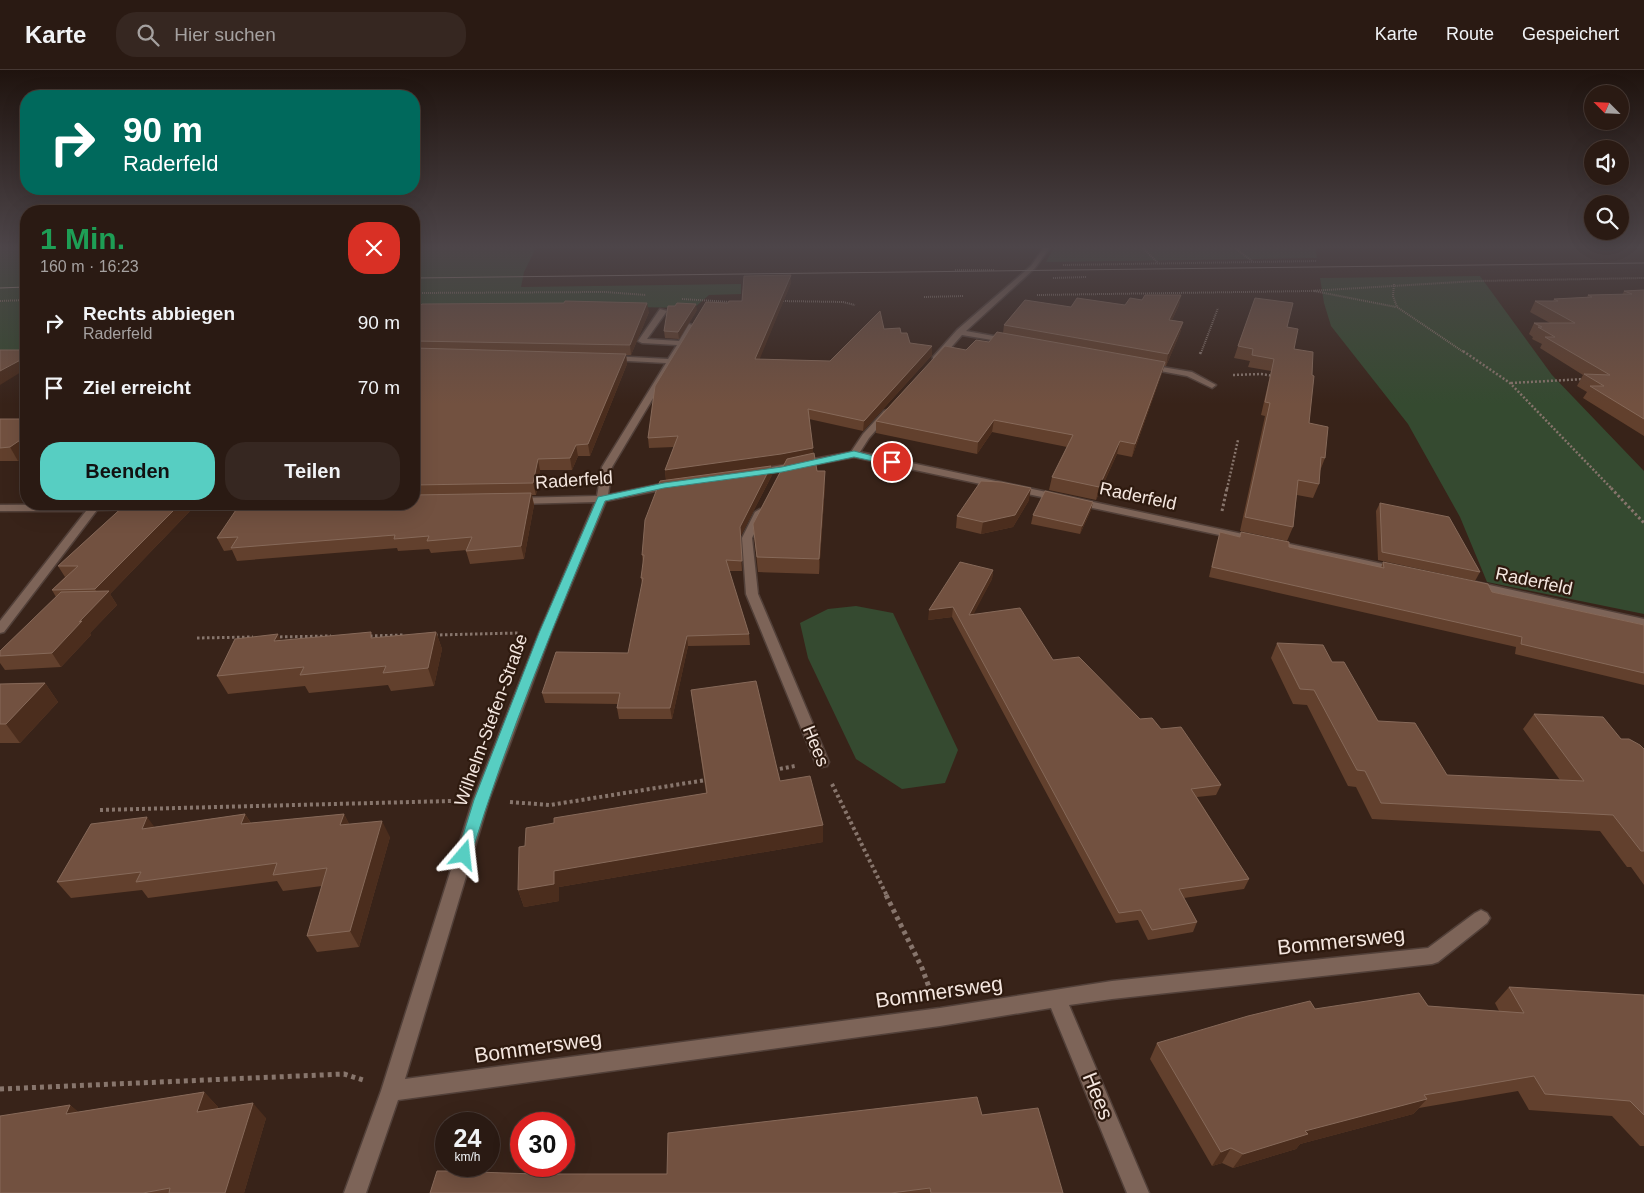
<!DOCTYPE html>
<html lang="de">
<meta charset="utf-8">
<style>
:root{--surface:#2a1a13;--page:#362721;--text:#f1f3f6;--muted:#a5a1a0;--line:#463833;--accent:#57cec2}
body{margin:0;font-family:Helvetica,sans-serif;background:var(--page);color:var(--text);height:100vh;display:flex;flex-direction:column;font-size:19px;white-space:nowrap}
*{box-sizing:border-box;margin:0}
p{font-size:16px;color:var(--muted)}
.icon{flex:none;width:28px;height:28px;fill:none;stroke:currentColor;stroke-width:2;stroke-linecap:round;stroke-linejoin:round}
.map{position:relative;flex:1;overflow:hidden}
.side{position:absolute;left:20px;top:135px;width:400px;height:305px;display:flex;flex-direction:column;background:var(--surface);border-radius:20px;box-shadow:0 5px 20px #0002,0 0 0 1px var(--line)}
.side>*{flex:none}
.top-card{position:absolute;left:20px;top:20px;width:400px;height:105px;border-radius:20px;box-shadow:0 5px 20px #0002,0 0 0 1px var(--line);background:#00695c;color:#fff;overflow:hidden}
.needle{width:32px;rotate:294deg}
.fabs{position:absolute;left:1584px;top:15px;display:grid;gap:10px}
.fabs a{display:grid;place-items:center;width:45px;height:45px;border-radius:50%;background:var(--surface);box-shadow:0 5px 20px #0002,0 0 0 1px var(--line);font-size:25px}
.speed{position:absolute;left:435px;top:1042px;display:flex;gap:10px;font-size:25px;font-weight:700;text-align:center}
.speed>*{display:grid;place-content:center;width:65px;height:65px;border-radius:50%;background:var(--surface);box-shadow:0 5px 20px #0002,0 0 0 1px var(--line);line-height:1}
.speed small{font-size:12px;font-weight:400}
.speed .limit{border:8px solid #d22;background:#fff;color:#111}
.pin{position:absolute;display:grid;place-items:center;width:42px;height:42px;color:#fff;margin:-21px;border:2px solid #fff;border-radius:50%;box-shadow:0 1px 5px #0007}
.me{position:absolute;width:55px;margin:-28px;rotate:17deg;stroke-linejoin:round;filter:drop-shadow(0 0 4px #0008)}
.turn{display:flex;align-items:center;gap:18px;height:105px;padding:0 20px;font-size:22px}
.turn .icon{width:65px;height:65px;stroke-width:2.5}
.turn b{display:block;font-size:35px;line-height:42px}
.round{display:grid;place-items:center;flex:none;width:52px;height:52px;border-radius:20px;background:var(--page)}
.headline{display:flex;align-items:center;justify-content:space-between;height:85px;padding:0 20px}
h1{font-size:30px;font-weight:800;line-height:38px;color:#1e9e55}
.action{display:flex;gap:10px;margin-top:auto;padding:10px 20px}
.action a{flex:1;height:58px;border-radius:20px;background:var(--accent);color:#111;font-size:20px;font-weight:800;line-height:58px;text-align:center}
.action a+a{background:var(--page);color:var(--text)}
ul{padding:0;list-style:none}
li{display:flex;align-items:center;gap:15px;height:65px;padding:0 20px}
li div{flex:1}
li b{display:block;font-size:19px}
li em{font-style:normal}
header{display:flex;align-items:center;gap:30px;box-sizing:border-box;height:70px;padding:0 25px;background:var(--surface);border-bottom:1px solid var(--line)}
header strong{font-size:24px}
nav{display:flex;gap:28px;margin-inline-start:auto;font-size:18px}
.search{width:350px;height:45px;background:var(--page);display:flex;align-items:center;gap:12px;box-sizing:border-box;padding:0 18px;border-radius:20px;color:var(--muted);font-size:19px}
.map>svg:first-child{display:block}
</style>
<header>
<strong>Karte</strong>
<div class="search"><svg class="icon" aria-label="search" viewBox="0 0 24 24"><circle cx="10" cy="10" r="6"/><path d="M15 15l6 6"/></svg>Hier suchen</div>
<nav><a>Karte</a><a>Route</a><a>Gespeichert</a></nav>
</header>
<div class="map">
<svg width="1644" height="1123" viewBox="0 0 1644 1123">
<rect width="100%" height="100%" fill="#382319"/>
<!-- green -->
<g fill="#354a30">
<rect x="0" y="176" width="26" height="109"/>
<polygon points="414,176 537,176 524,202 521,217 741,214 741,224 709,225 694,238 629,237 414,246"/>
<polygon points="1055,176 1315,176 1317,188 1046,192"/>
<polygon points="1480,206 1552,305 1644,401 1644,544 1487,512 1460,447 1408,354 1331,256 1324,233 1320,208"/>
<polygon points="856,536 893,543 958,680 945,713 902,719 856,689 808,588 800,553 828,539"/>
</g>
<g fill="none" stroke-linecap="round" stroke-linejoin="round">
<defs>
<g id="minor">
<polygon points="1045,176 1051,176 1035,198 966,261 1010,269 1010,273 962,265 939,291 933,291 933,287 957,260 1031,196"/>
<polygon points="660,239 667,241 647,269 679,271 689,254 696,256 612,397 608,425 675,411 680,414 675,417 606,431 551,563 489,730 405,1009 940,938 1112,911 1428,878 1475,843 1481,840 1487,843 1490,848 1487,853 1438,892 1432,894 1112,929 1069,935 1149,1123 1127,1123 1051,938 940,956 398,1030 366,1123 344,1123 381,1021 473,730 539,563 595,432 516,434 511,431 516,428 597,426 602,397 666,293 610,290 606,288 610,286 668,289 677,275 642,273 638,271"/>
<polygon points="1144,294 1192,302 1216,315 1212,318 1187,306 1144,298"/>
<polygon points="887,340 891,343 869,368 860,382 1397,497 1403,500 1397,503 854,387 756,406 751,403 756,400 851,382 863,364 884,341"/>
<polygon points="140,434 144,435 145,437 144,439 97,440 4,562 0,563 0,551 86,441 0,441 0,435"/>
<polygon points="168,434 259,434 260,435 255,438 172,439 167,436"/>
<polygon points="760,439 765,442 752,468 758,524 829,692 827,696 822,697 817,696 815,692 746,524 742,468 755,442"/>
<polygon points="1476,512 1644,549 1644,557 1472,518 1470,516"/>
</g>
</defs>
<!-- minor casing -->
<use href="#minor" stroke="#524039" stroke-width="3"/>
<!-- path-far4 -->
<g stroke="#87756c" stroke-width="2" stroke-dasharray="1 1" stroke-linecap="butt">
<polyline points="1141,176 1158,193"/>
<polyline points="1232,176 1252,191"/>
<polyline points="0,177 26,176"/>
<polyline points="1063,195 1317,191"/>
<polyline points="955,200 994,200"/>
<polyline points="1053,208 1086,207"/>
<polyline points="1394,214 1393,226 1397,237 1465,283"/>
<polyline points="1314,221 1396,237"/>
<polyline points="414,223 605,222 646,225"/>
<polyline points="1037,225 1309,221 1476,211 1644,208"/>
<polyline points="924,227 963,226"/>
<polyline points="682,229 730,232"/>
<polyline points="0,231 26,230"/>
<polyline points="781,231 843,232 855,235"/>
<polyline points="1201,283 1218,238"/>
</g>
<!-- path-far3 -->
<g stroke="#87756c" stroke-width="2.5" stroke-dasharray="2 2" stroke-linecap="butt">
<polyline points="1463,281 1510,313 1612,419"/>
<polyline points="1200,284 1201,281"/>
<polyline points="1233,305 1261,304 1274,306"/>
<polyline points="1511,313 1585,309"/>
<polyline points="1227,419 1238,370"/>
</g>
<!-- path-far2 -->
<g stroke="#87756c" stroke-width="3" stroke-dasharray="2.5 2.5" stroke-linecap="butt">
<polyline points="1611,418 1644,453"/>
<polyline points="1222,441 1227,418"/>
<polyline points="435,565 518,563"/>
<polyline points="370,566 403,565"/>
<polyline points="275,567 331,566"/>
<polyline points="197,568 253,567"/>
</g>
<!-- path-far1 -->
<g stroke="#87756c" stroke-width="4" stroke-dasharray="3 3" stroke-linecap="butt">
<polyline points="774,700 795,696"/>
<polyline points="832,714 887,826"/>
<polyline points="510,732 550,735 706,710"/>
<polyline points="100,740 451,731"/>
</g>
<!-- path -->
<g stroke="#87756c" stroke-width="5" stroke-dasharray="4 4" stroke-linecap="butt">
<polyline points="886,825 922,898 930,920"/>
<polyline points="0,1019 344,1004 363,1010"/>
</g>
<!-- minor -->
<use href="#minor" fill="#7d6458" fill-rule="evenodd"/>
<!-- tram -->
<g stroke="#a7968e" stroke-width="1">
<polyline points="414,208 1644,193"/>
<polyline points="0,218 26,217"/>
</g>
</g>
<!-- wall -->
<g fill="#62402d">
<polygon points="791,213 759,289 830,291 884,259 901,263 910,273 932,285 863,361 809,349 813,384 817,401 825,415 819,504 758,502 753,454 785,394 666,410 665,400 674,377 649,378 648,368 728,233 742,231"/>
<polygon points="1644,220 1644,366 1583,328 1587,322 1577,316 1583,305 1540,278 1542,274 1532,269 1533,267 1529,264 1534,253 1550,253 1530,242 1535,231 1553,231 1554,229 1587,227 1588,225 1622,225 1624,221"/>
<polygon points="1181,225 1179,235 1172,250 1183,252 1180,263 1166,296 1164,296 1162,303 1132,387 1117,384 1096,430 1049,420 1052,407 1067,377 992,362 977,384 876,363 876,351 966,280 989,272 1003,263 1004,255 1125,235 1142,230"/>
<polygon points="697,240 679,269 665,268 664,261"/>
<polygon points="414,241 649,242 631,285 626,285 627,294 590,386 578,386 572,400 540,400 536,425 532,425 534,435 524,489 470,494 466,481 467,480 431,483 429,479 398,481 397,478 237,491 232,480 224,481 217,468 414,434"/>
<polygon points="1287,257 1294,279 1309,353 1325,388 1320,401 1319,414 1313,428 1297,425 1293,457 1287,471 1240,461 1265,346 1261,345 1271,301 1248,297 1250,291 1234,288 1238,276"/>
<polygon points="0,349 26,349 26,385 18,391 0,391"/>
<polygon points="772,405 740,467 742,501 729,501 749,564 750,575 688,576 672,649 619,649 617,638 618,634 545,633 542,623 628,583 642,514 641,508 643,494 642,485"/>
<polygon points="1029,430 1013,457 981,464 956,458 957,446"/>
<polygon points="1093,432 1091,440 1080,464 1031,454 1033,445"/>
<polygon points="1380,433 1480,502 1475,511 1378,490 1376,441"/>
<polygon points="190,441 110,524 117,535 90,563 91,565 61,597 5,600 0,593 0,581 56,527 52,520 65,507 58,496"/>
<polygon points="1220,462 1240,467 1241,462 1289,477 1381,498 1383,492 1492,522 1644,555 1644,615 1515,584 1516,577 1209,507 1217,472"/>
<polygon points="993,500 992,509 973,544 1053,590 1140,649 1161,659 1221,715 1216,725 1197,727 1249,809 1244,819 1184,828 1197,852 1193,862 1148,870 1138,850 1116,853 952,547 928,550"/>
<polygon points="436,562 442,579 434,616 391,621 388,615 309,623 305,616 228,624 217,606 281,571 373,568"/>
<polygon points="1277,573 1332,592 1378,651 1447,705 1560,710 1523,659 1534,644 1621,669 1644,679 1644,815 1631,797 1627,797 1600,761 1372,749 1356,717 1348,716 1307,635 1293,634 1271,588"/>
<polygon points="45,613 58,632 20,673 0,673 0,614"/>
<polygon points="691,620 823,755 823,772 559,817 559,831 524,837 518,820 525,776 554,753 706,723"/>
<polygon points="245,744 251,753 344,744 349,754 390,767 359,877 317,882 307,866 322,816 283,821 277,811 148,828 142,820 71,828 57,812 154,757"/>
<polygon points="1509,917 1644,925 1644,1076 1640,1076 1612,1046 1529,1040 1518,1021 1419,1038 1413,1044 1300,1074 1296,1079 1233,1098 1222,1093 1212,1096 1150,989 1157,973 1315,939 1428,936 1499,941 1495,933"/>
<polygon points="204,1022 218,1037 218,1038 266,1048 244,1123 0,1123 70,1035 78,1042"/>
<polygon points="982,1045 1063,1123 430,1123 477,1101 478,1103 535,1104 667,1104"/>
</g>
<!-- shaded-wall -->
<g fill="#4b2d1d">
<polygon points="791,205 791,213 756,298 755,289"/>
<polygon points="1181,225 1179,235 1167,260 1169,250"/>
<polygon points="647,233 649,242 631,285 630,275"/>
<polygon points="696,234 697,240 679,269 678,262"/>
<polygon points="1183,252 1180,263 1166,296 1168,284"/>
<polygon points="932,276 932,285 863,361 864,351"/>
<polygon points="626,284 627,294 590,386 588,374"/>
<polygon points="26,287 26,299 0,315 0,301"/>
<polygon points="1165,292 1162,303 1132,387 1135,374"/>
<polygon points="994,350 992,362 977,384 978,372"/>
<polygon points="26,366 26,385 18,391 10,377"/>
<polygon points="1120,371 1117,384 1096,430 1099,417"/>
<polygon points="576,375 578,386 572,400 570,388"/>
<polygon points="813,378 813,388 782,394 666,410 665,400"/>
<polygon points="538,389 540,400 536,425 533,413"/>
<polygon points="771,396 772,405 740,467 740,457"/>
<polygon points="825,401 825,415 819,504 819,489"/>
<polygon points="1031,418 1029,430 1013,457 981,464 983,452"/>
<polygon points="531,423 534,435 524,489 521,476"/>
<polygon points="1093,432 1091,440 1080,464 1082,456"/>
<polygon points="180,434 187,434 190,441 110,524 117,535 90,563 91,565 61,597 52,583 79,552 101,529 95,519"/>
<polygon points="993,500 992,509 968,555 969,545"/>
<polygon points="953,537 952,547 928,550 929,540"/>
<polygon points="436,562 442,579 434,616 428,598"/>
<polygon points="278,564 286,582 274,571"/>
<polygon points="687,566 688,576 672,649 670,638"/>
<polygon points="45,613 58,632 20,673 6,654"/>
<polygon points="245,744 255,760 241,754"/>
<polygon points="344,744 352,760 340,755"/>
<polygon points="147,747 159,763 142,759"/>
<polygon points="382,751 390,767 359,877 350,861"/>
<polygon points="823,755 823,772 559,817 559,831 524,837 518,820 554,801"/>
<polygon points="204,1022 218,1037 212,1057 197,1042"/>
<polygon points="1427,1029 1413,1044 1300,1074 1296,1079 1233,1098 1243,1084 1305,1061"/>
<polygon points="253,1033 266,1048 244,1123 225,1123"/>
<polygon points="70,1035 88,1050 66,1044"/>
<polygon points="1231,1078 1222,1093 1212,1096 1221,1082"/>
</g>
<!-- building -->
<g fill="#725140" stroke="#866959">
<polygon points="791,205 755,289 830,291 880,241 884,259 900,258 901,263 907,263 910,273 932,276 864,351 808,339 813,378 781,384 665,400 678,366 648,368 655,316 706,232 728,233 729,231 742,231 744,206"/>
<polygon points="1644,220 1644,349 1590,316 1604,316 1584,304 1610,305 1545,267 1555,267 1538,257 1542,257 1534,253 1575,253 1535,231 1558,231 1554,229 1592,227 1588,225 1632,224 1624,221"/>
<polygon points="1145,225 1181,225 1169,250 1183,252 1168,284 1004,255 1025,230 1071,237 1077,228 1125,235 1130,228 1142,230"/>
<polygon points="1255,228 1293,233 1287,257 1298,259 1294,279 1313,282 1312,305 1314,306 1309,353 1328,357 1325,388 1321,387 1319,414 1298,410 1293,457 1245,447 1270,333 1265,332 1274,289 1252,285 1253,279 1238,276"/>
<polygon points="565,231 647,233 630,275 414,271 414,241 422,234 564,233"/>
<polygon points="677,233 696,234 678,262 664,261 668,236 675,236"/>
<polygon points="997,262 1165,292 1135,374 1120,371 1099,417 1052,407 1073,365 994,350 978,372 876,351 945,276 966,280 976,270 989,272"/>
<polygon points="414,278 626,284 588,374 576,375 570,388 538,389 533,413 414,415"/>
<polygon points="0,280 26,280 26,287 0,301"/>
<polygon points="0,349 26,349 26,366 10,377 0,378"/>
<polygon points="814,383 817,401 825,401 819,489 757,487 753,454 787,389"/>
<polygon points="771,396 740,457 742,491 726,490 749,564 687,566 670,638 617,638 620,623 542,623 556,582 628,583 643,508 641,508 644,485 642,485 645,450 660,411"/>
<polygon points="981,411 1001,412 1031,418 1015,445 983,452 957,446"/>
<polygon points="1045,421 1093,432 1082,456 1033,445"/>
<polygon points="531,423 521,476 466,481 472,467 427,471 429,466 394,469 395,465 231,478 238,467 217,468 240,434 414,434 414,425"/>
<polygon points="1380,433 1449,447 1480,502 1382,482"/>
<polygon points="126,434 180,434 95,519 52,520 78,496 58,496"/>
<polygon points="1220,462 1240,467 1241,462 1289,472 1289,477 1384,498 1383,492 1488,514 1492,522 1644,555 1644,603 1521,574 1522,567 1212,497"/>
<polygon points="960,492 993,500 969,545 1020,538 1053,590 1079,587 1140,649 1152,648 1161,659 1181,657 1221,715 1191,719 1249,809 1179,819 1197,852 1152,860 1141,840 1119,843 953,537 929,540"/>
<polygon points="109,521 79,552 82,551 52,583 0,586 0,581 61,522"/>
<polygon points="371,562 371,568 436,562 428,598 383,603 386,596 300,605 304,597 217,606 235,569 278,564 274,571"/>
<polygon points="1277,573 1323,575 1332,592 1344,592 1378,651 1415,653 1447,705 1584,711 1534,644 1603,647 1621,669 1629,669 1640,675 1644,679 1644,781 1641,781 1613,745 1381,733 1365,701 1357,700 1314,620 1300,619"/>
<polygon points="756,611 780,711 810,706 823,755 554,801 554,814 518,820 519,777 525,776 526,758 554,753 554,748 707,723 691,620"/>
<polygon points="45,613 6,654 0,654 0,614"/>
<polygon points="245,744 241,754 344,744 340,755 382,751 350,861 307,866 327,798 273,805 277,793 136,812 141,802 57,812 91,754 147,747 142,759"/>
<polygon points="1509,917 1644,925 1644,1045 1630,1031 1545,1024 1534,1006 1424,1025 1427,1029 1305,1061 1308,1064 1243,1084 1231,1078 1221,1082 1157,973 1248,946 1310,931 1315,939 1419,923 1428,936 1524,943"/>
<polygon points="204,1022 197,1042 253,1033 225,1123 169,1123 170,1118 143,1123 0,1123 0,1046 70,1035 66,1044"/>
<polygon points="977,1027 982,1045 1038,1038 1063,1123 931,1123 930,1118 891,1123 430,1123 437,1101 477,1101 476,1102 535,1104 667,1104 668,1063"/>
</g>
<!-- sky -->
<linearGradient id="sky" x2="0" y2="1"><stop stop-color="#1f130e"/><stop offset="0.53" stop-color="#4d4549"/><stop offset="1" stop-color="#4d4549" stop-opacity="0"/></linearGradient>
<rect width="1644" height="334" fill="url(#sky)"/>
<!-- route -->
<path fill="#57cec2" stroke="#39867e" d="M854,381l42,11 -4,3 -38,-8 -72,15 -118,16 -59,13c-48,117 -97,233 -134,354l-2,4 -5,2 -5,-2 -2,-4 17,-55 65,-167 59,-136 66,-14 118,-16z"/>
<g text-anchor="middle" stroke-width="4.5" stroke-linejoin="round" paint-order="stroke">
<!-- street labels -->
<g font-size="18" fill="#f4e6df" stroke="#2e1a0f">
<text transform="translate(574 410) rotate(-4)" y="6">Raderfeld</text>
<text transform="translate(1138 426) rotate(12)" y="6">Raderfeld</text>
<text transform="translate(1534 511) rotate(12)" y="6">Raderfeld</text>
<text transform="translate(491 650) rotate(-70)" y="6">Wilhelm-Stefen-Straße</text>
<text transform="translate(816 676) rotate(68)" y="6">Hees</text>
</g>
<!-- near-street labels -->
<g font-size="21" fill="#f4e6df" stroke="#2e1a0f">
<text transform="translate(1341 871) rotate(-6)" y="7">Bommersweg</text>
<text transform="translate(939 922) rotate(-8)" y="7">Bommersweg</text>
<text transform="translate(538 977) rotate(-8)" y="7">Bommersweg</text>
<text transform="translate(1098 1026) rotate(68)" y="7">Hees</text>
</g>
</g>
</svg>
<div class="fabs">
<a><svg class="needle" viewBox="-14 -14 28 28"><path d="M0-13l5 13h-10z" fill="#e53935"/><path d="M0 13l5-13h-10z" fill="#a5a1a0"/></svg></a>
<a><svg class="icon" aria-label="sound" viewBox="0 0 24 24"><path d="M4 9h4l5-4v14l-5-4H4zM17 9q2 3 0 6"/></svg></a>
<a><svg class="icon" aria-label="search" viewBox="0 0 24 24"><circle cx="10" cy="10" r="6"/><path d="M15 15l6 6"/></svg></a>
</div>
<div class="speed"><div>24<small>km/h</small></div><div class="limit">30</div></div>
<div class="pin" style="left:892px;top:392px;background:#d93025"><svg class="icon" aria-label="arrive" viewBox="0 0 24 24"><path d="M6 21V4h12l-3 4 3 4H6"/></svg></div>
<svg class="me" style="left:464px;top:785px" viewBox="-20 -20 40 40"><path d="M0-17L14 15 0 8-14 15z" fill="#57cec2" stroke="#fff" stroke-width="4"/></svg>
<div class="top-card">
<div class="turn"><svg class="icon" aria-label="right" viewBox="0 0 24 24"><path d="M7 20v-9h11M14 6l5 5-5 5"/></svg><div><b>90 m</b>Raderfeld</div></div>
</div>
<section class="side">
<div class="headline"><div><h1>1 Min.</h1><p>160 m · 16:23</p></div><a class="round" style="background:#d93025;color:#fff"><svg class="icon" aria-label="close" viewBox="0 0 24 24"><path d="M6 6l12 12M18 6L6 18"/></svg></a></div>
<ul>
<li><svg class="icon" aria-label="right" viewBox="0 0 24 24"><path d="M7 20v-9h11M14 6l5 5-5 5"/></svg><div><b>Rechts abbiegen</b><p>Raderfeld</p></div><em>90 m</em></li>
<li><svg class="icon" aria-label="arrive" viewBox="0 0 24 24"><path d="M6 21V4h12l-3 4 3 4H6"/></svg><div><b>Ziel erreicht</b></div><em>70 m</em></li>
</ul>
<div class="action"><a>Beenden</a><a>Teilen</a></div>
</section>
</div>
